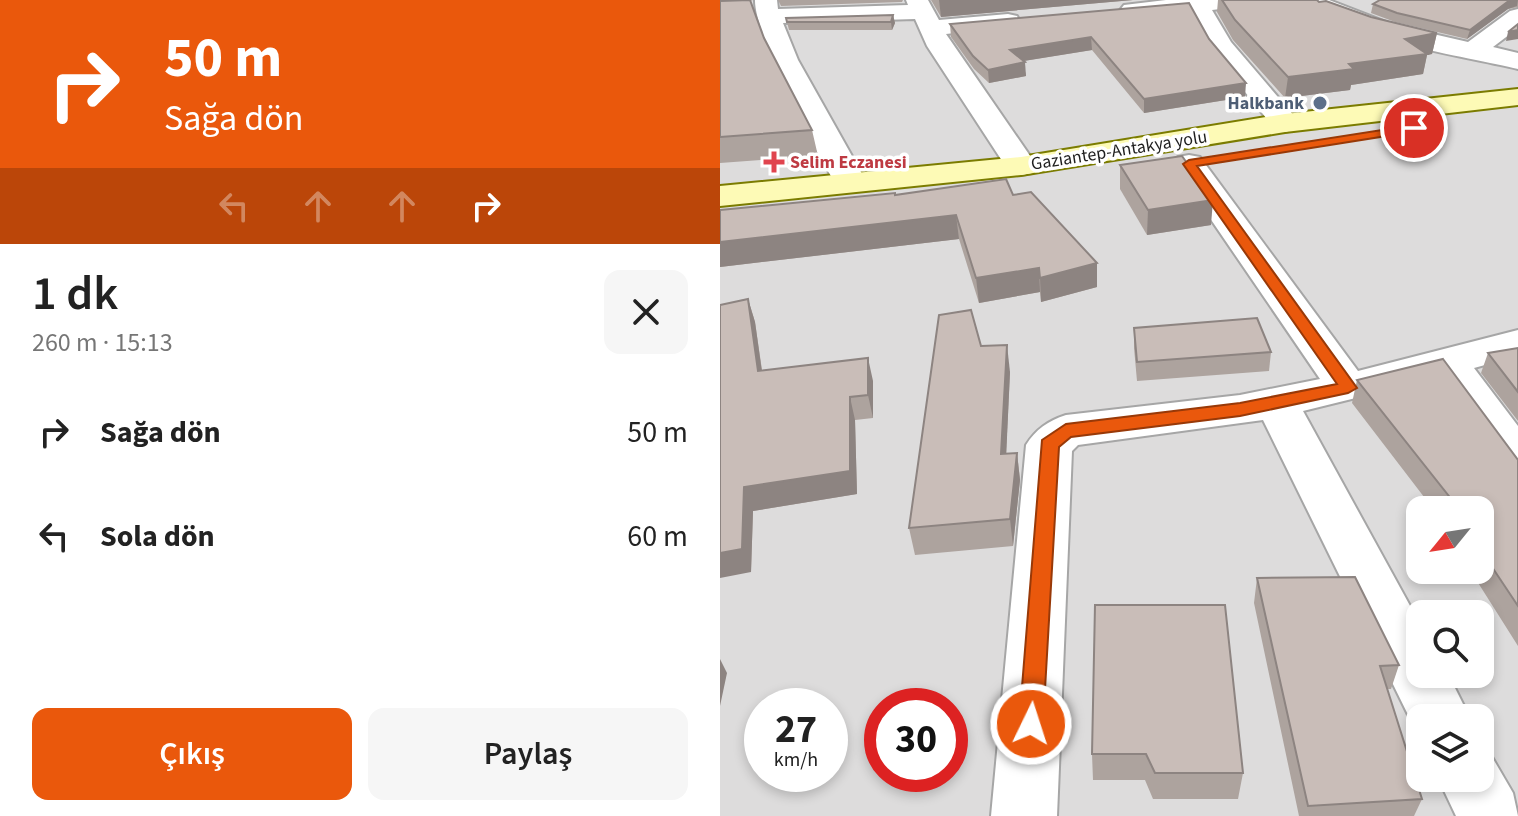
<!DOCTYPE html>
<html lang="tr">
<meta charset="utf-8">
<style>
:root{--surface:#fff;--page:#f6f6f6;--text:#222;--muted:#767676;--accent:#ea580c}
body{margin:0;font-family:"Source Sans 3",sans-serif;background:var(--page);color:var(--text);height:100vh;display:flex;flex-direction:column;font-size:30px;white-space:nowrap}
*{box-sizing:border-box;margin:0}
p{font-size:26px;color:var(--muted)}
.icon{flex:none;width:44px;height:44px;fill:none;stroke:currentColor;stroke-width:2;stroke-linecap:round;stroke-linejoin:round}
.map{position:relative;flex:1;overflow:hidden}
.panel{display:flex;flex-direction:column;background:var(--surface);width:720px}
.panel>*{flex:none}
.hud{background:#ea580c;color:#fff;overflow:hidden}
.needle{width:52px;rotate:240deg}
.fabs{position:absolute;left:686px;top:496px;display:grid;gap:16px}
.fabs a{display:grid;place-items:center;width:88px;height:88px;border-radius:16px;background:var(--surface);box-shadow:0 4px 12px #0003;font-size:40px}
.speed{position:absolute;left:24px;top:688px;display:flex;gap:16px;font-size:40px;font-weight:700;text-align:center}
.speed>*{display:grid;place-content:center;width:104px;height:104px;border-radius:50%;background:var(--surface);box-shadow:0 4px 12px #0003;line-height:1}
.speed small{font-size:20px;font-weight:400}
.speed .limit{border:12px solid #d22;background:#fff;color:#111}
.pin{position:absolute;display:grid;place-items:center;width:68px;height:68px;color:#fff;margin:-34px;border:4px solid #fff;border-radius:50%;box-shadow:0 2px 8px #0007}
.me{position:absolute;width:88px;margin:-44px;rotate:4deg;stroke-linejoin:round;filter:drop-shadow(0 0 6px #0008)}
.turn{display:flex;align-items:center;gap:28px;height:168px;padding:0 32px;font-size:36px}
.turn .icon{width:104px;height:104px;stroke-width:2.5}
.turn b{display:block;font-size:56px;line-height:68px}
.lanes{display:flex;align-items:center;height:76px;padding:0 32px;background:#0003;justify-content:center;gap:40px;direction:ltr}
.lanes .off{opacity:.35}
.round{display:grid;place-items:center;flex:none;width:84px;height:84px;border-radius:16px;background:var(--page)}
.headline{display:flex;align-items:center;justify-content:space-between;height:136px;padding:0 32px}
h1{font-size:48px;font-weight:600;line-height:60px}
.action{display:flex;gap:16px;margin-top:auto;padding:16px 32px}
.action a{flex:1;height:92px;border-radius:16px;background:var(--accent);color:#fff;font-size:32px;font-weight:600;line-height:92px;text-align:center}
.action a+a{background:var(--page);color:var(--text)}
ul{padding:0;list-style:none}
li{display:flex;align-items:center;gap:24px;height:104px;padding:0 32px}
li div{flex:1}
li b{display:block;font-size:30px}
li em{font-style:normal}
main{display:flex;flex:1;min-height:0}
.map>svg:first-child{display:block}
</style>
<main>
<section class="panel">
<div class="hud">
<div class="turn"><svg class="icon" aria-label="right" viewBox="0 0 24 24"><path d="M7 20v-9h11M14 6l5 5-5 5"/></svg><div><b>50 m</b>Sağa dön</div></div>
<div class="lanes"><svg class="icon off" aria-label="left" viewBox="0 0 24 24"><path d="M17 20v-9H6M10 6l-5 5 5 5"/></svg><svg class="icon off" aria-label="ahead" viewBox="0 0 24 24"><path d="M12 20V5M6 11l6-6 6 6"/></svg><svg class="icon off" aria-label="ahead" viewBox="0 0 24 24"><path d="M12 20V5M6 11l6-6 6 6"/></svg><svg class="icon" aria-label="right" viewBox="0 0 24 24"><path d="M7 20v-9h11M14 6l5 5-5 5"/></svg></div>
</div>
<div class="headline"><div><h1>1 dk</h1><p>260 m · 15:13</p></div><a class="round"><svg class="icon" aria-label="close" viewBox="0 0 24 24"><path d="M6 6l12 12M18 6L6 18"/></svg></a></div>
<ul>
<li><svg class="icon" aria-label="right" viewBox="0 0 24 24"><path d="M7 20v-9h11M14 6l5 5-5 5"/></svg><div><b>Sağa dön</b></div><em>50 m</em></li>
<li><svg class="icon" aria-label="left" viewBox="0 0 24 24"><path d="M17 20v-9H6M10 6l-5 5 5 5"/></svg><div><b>Sola dön</b></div><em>60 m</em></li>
</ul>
<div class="action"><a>Çıkış</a><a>Paylaş</a></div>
</section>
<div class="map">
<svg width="798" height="816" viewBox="0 0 798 816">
<rect width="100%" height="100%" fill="#f1ece5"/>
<!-- residential -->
<path fill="#dddcdc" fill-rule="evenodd" d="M0,0h798v816h-798zM700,510h60v60h-60zM700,614h60v60h-60zM42,706h68v68h-68zM162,706h68v68h-68zM700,718h60v60h-60z"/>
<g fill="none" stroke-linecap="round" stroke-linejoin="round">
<defs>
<g id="street">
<path d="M35,0h22l1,9 130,-4 -2,-5h22l11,20 69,-6 9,2 3,5 -3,5 -71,8 91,132 -5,7 -11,2 -11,-2 -83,-127 -12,-27 -132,4 15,37 68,121 -5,7 -11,3 -11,-3c-22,-31 -85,-154 -84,-188z"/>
<polygon points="446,0 536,0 533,5 492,10 511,42 575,117 580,123 575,129 565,132 555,129 491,50 470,12 412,17 404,15 400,10 404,5"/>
<path d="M580,0h29l65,25 74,17 42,-31 8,-2v19l-25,19 25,6v16c-45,-11 -193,-34 -218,-69z"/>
<path d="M469,155l11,2 158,214 160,-41v26l-44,12 44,58v50l-16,-5 -65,-93 -134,33 117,213v50h28l22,44h-50l-1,19 -156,-317 -185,25 -6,6 -15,365h-66l35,-371c10,-16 22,-24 40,-30l174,-20 80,-16 -147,-215 5,-7z"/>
<polygon points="760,752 772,757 793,793 798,816 736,816 718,778 760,778"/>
</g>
<polygon id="secondary" points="798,89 798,105 565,132 301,175 0,206 0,186 301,157 565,114"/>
</defs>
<!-- street casing -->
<use href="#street" stroke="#a6a6a6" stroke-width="4"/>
<!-- secondary casing -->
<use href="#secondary" stroke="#7b7c00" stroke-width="4"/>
<!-- street -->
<use href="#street" fill="#fff" fill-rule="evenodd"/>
<!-- secondary -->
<use href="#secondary" fill="#fdfab6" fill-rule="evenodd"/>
</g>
<!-- wall -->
<g fill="#ada39e">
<polygon points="0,0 33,0 30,1 44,38 92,130 98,156 0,163"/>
<polygon points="58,0 183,0 182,2 61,6"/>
<polygon points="211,0 413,0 221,17"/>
<polygon points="498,0 597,0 599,2 651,17 717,33 712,54 707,55 703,74 631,85 630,90 565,98 513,40 497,12"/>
<polygon points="798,0 798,7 788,9 747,39 675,22 651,13 653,4"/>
<polygon points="173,15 175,23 172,30 69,30 66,18"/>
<polygon points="230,24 489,39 525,97 424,113 372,50 303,61 306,76 269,83 254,69 231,37"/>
<polygon points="400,165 491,225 427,235 400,189"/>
<polygon points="176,195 293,195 377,287 321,302 320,292 259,303 239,239 0,267 0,210"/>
<polygon points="28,299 35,322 42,370 153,381 153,418 135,420 137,494 33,511 31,572"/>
<polygon points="414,328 551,352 549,371 417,381 414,348"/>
<polygon points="261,346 290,372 286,454 297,453 300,480 293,546 195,555 189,528"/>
<polygon points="798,348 798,421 761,373 768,353"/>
<polygon points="637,380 798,460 798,646 750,570 760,570 760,510 714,510 632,403"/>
<polygon points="537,578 679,665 671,689 667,689 702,799 694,816 579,816 534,603"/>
<polygon points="375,605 523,773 518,799 433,799 425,780 373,780 372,754"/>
</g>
<!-- shaded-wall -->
<g fill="#8d8481">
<polygon points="219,0 413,0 221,17"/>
<polygon points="790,0 798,0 797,6 788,9 747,39 750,30"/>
<polygon points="173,15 175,23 172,30 171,22"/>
<polygon points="798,30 798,39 786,41 788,32"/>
<polygon points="717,33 712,54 707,55 703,74 631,85 630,90 565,98 568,77 629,64 685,39"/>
<polygon points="371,37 372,50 291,63 290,50"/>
<polygon points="305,62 306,76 269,83 268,70"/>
<polygon points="526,83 525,97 424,113 424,99"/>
<polygon points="493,200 491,225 427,235 428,210"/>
<polygon points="236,215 239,239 0,267 0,242"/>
<polygon points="377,263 377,287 321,302 320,278"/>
<polygon points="319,268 320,292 259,303 256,278"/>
<polygon points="28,299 35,322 45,394 38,371"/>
<polygon points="287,345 290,372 285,481 281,454"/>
<polygon points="148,358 153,381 153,418 148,395"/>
<polygon points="130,397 135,420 137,494 33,511 31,572 0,578 0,553 24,487"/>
<polygon points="297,453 300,480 293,546 290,519"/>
<polygon points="0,659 7,673 0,706"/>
</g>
<!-- building -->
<g fill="#c9bdb8" stroke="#8d8481" stroke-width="2">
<polygon points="30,0 44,38 92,130 0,137 0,1"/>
<polygon points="502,0 597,0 599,2 606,1 651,17 717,33 685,39 707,54 629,64 634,69 568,77 515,20"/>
<polygon points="660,0 790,0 750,30 677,13 653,4"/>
<polygon points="469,3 489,39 526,83 424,99 371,37 290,50 305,62 268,70 253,56 230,24"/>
<polygon points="173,15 171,22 67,22 66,18"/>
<polygon points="798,24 798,30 788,32"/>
<polygon points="462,156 493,200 428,210 400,165"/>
<polygon points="286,179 293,195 311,192 377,263 320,278 319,268 256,278 236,215 0,242 0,210 175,193 175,195"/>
<polygon points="28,299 38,371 148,358 148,395 130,397 130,471 24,487 22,549 0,553 0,305"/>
<polygon points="251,310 261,346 287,345 281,454 297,453 290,519 189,528 219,315"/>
<polygon points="537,318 551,352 417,362 414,328"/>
<polygon points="798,348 798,392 768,353"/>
<polygon points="723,359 798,460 798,606 760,549 760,510 740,510 637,380"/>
<polygon points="635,577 679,665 660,666 702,799 588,806 537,578"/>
<polygon points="375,605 505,605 523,773 435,773 426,754 372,754"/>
</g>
<!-- route -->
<polygon fill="#ea580c" stroke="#983908" stroke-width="2" points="694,125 700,128 698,131 477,166 637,388 628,393 520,416 351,437 339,447 323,724 320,732 311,736 302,732 299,724 322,440 346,424 520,403 617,384 463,164 469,160"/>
<!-- markers -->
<circle fill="#5c6f8a" stroke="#fff" stroke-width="3" cx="600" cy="103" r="8"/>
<path fill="#e0444e" stroke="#fff" stroke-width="3" d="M50 150h8v8h8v8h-8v8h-8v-8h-8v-8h8z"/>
<g text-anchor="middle" stroke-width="7" stroke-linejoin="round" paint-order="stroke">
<!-- far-service labels -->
<g font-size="18" font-weight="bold" fill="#4e5e75" stroke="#fff" text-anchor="end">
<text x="584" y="109">Halkbank</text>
</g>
<!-- far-street labels -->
<g font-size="18" fill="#1f1f1f" stroke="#fff">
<text transform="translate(399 150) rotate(-9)" y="6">Gaziantep-Antakya yolu</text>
</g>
<!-- far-health labels -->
<g font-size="18" font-weight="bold" fill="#be3a42" stroke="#fff" text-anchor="start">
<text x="70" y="168">Selim Eczanesi</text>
</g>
</g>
</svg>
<div class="fabs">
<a><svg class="needle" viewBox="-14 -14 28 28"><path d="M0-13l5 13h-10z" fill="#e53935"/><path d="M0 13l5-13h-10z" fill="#767676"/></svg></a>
<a><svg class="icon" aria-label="search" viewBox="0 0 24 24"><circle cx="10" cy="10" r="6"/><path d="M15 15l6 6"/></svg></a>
<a><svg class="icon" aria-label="layers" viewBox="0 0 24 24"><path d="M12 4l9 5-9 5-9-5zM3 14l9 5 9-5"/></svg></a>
</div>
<div class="speed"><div>27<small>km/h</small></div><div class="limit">30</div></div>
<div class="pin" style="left:694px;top:128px;background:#d93025"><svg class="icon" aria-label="arrive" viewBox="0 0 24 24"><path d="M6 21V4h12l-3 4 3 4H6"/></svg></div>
<svg class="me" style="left:311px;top:724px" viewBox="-20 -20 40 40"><circle r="17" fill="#ea580c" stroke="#fff" stroke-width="3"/><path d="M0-11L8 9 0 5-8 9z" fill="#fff"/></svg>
</div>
</main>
